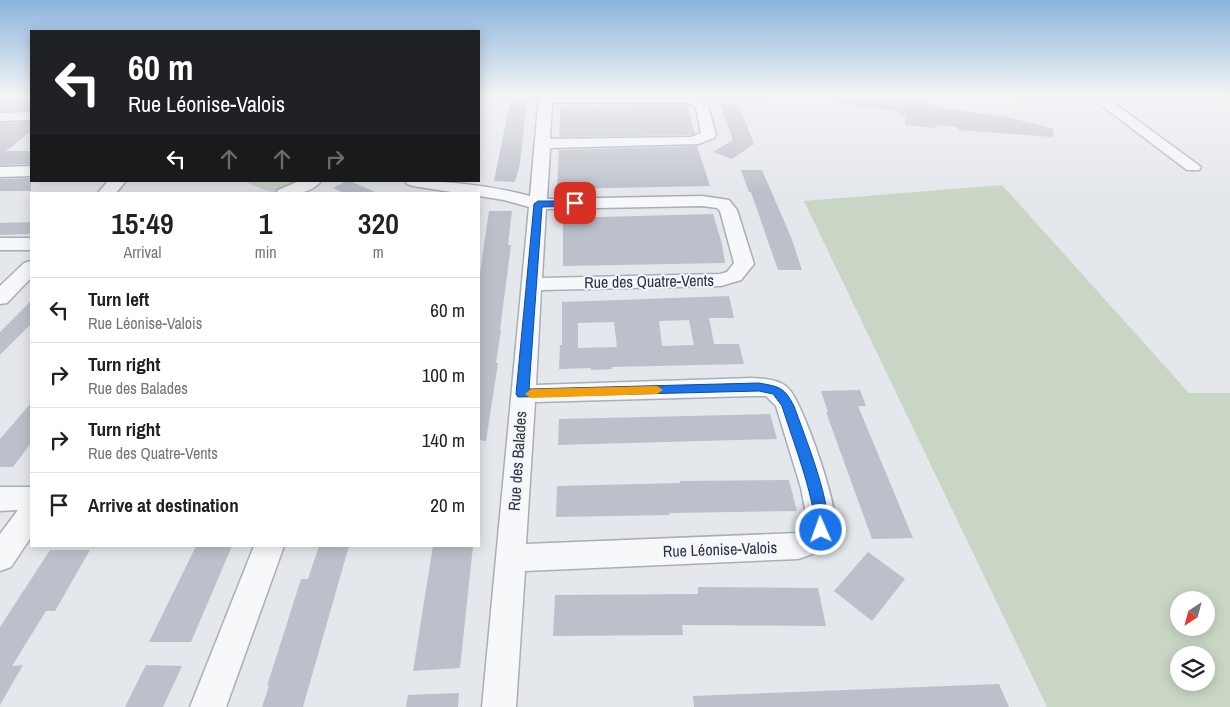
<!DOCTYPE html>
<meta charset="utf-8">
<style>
:root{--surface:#fff;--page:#f6f6f6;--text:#202124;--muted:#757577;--line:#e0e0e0}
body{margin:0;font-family:"Archivo Narrow",sans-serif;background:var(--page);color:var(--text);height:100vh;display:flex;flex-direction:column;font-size:19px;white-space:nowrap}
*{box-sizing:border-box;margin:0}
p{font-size:16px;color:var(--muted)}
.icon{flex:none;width:28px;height:28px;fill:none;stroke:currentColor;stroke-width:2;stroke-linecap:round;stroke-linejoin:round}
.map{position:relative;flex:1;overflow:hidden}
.details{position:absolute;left:30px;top:192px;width:450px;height:355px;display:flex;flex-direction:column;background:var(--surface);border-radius:0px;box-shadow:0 2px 12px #0003}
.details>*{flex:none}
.hud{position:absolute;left:30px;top:30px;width:450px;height:152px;border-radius:0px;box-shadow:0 2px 12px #0003;background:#202124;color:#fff;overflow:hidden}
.needle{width:32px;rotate:216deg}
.tools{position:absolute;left:1170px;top:591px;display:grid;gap:10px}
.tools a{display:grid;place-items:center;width:45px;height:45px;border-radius:50%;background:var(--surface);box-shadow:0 2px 12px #0003;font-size:25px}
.pin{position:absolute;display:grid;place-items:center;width:42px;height:42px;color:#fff;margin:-21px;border-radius:10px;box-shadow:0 2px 8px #0006}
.me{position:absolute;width:55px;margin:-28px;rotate:358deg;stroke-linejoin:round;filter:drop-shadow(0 0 4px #0008)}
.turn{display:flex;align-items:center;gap:18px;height:105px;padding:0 15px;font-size:22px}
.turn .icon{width:65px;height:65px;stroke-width:2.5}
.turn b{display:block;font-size:35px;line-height:42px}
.lanes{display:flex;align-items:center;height:48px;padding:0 15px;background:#0003;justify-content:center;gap:25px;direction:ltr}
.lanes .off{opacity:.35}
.eta{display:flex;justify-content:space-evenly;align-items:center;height:85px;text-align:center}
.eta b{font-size:30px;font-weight:600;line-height:35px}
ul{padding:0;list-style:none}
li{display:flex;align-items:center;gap:15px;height:65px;padding:0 15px;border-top:1px solid var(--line)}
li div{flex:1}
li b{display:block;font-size:19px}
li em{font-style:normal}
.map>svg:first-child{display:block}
</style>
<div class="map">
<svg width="1230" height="707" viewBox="0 0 1230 707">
<rect width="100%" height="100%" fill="#e4e7ec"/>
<!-- green -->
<g fill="#c9d6c5" fill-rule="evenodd">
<path d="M244,181h69c-36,16 -33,16 -69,0z"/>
<path d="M1002,185l187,208h41v314h-183l-243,-506zM1179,600h27v28h-27zM1179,655h27v27h-27z"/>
</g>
<!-- building -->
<g fill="#bbc0ca" fill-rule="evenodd">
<polygon points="837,95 880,95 924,101 927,104 941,108 1003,116 1054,129 1053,137 959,130 957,127 936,125 936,128 905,125 905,116 899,115 899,112 837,103"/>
<polygon points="0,96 31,97 31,110 0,111"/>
<polygon points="511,97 527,97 520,163 515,182 494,181"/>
<polygon points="738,103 754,144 732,159 713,152 733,140 720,104"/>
<polygon points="687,105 695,134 691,135 559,137 561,107"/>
<polygon points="31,122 31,131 6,151 31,151 31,164 0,165 0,123"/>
<polygon points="697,146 710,186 557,189 559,150"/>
<polygon points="741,170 762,170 791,237 802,270 778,270 751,192 749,192"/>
<polygon points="31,178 31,191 0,191 0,179"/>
<polygon points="346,181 350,181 380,194 346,194 333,188"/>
<polygon points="489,211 512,211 508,245 511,245 500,330 501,330 496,363 498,363 486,441 479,440 479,280"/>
<polygon points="713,214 722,244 725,263 563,266 563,218"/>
<polygon points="31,222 31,234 0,235 0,223"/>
<path d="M729,296l5,22h-25l3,15 2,11h25l5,20 -132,3v2l-21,1v-2l-32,1 1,-24h2v-43zM689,320l5,25 -32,1 -3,-25zM614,322l3,25 -39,1v-25z"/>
<polygon points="31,301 31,324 0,355 0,332"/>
<polygon points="860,390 866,406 858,406 913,538 872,539 826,412 828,412 821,391"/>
<polygon points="31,403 31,443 13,467 0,467 0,439"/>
<polygon points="770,414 777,439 558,445 559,419"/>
<polygon points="789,480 797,511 669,513 670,515 556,517 557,486 680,483 680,481"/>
<polygon points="196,546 232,546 191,642 149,642"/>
<polygon points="319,546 349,546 303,707 262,707 269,686 267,686 301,579 308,579"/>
<polygon points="433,546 473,546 460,668 413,671"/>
<polygon points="50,550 90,550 55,611 46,611 12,666 23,665 0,705 0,627"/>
<polygon points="868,552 905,579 872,621 834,591"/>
<polygon points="698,587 818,588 826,626 682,625 683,635 553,636 555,595 698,594"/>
<polygon points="146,665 182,666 163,707 125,707"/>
<polygon points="999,684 1009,707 694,707 693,696"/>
<polygon points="459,693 458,707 406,707 408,695"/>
</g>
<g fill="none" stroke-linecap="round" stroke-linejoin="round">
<defs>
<g id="minor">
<path d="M539,95h154l14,7 9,33 -2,3 -16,6 -148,4 -3,51 155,-3 27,4 8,10 17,54 -13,16 -20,6 -180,4 -5,95 216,-7c12,1 27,1 36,10 15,14 52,122 47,141 -5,19 -20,25 -37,30l-273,12 -9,136h-34l47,-500 -25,-7 -25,-4v-2h-15l-51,-8 -6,-2 -2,-3c43,0 84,4 125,15zM552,103h136l8,4 5,26 -10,4 -141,2zM702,206l15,2 3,3 14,52 -7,9 -7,2 -178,4 4,-69zM752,396h14l10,10 25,82 6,31v8l-9,6 -272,11 9,-142z"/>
<polygon points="1088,95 1103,95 1201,167 1199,170 1187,170"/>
<polygon points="31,112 31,120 0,121 0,113"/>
<polygon points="31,166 31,176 0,177 0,167"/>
<polygon points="108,181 126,181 115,194 97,194"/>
<path d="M299,181h22c-10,14 -31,13 -45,13l2,-4z"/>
<rect x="0" y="238" width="31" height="12"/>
<polygon points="31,261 31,278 7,303 0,304 0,286 24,263"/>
<polygon points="0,487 31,487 31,537 11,567 0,571 0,534 18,510 0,511"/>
<polygon points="254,546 284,546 226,707 190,707"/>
</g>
</defs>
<!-- minor casing -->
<use href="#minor" stroke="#a9aeb7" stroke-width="3"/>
<!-- minor -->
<use href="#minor" fill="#f7f8fa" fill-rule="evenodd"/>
</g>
<!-- sky -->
<linearGradient id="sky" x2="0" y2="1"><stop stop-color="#8bb4dd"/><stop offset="0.49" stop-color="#f3f4f6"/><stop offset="1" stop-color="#f3f4f6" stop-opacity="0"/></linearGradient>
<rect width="1230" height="194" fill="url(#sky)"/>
<!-- route -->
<path fill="#1a73e8" stroke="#114b97" d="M538,201h37l4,2 -4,3 -33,1 -13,182 230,-6c21,4 25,4 35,23 9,26 42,106 32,128l-5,2 -5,-2c-4,-8 -1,-21 -4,-30 -7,-33 -20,-66 -30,-98l-9,-12 -14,-3 -241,6 -2,-3 18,-190z"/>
<!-- slow -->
<polygon fill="#f59e0b" points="657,386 663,390 657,394 531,398 525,394 531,389"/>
<g text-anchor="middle" stroke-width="4" stroke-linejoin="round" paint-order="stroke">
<!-- street labels -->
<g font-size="16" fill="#2b3445" stroke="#f4f6f9">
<text transform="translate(649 281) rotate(-1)" y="6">Rue des Quatre-Vents</text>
<text transform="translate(517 461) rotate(-86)" y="6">Rue des Balades</text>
<text transform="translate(720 549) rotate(-2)" y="6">Rue Léonise-Valois</text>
</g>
</g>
</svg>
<div class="tools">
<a><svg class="needle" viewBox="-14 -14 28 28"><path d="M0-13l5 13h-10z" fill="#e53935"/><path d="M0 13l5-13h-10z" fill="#757577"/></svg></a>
<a><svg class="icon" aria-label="layers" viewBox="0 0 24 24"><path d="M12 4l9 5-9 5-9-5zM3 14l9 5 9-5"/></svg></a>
</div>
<div class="pin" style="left:575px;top:203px;background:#d93025"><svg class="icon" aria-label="arrive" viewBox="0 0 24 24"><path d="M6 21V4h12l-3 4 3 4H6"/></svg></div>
<svg class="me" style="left:821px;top:530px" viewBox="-20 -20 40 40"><circle r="17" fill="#1a73e8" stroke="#fff" stroke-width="3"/><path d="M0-11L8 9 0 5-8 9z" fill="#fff"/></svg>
<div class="hud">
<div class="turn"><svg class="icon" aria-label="left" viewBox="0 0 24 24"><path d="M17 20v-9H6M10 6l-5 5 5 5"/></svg><div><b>60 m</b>Rue Léonise-Valois</div></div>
<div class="lanes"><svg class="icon" aria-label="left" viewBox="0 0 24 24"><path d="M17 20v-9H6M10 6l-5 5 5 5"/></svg><svg class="icon off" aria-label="ahead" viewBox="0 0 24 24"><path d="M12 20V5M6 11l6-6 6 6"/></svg><svg class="icon off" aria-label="ahead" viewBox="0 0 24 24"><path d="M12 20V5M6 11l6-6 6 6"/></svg><svg class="icon off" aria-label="right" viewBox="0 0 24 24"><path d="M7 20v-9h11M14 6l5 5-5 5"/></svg></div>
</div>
<section class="details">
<div class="eta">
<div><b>15:49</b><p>Arrival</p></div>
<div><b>1</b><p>min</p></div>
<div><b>320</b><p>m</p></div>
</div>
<ul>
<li><svg class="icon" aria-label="left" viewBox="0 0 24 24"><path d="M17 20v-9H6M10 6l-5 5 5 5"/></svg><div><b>Turn left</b><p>Rue Léonise-Valois</p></div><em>60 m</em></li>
<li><svg class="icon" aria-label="right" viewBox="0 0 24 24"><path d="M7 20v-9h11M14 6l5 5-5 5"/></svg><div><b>Turn right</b><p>Rue des Balades</p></div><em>100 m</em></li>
<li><svg class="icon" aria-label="right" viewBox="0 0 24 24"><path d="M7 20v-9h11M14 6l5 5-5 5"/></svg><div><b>Turn right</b><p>Rue des Quatre-Vents</p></div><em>140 m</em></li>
<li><svg class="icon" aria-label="arrive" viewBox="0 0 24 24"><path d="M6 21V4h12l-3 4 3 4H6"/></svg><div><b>Arrive at destination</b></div><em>20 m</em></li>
</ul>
</section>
</div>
